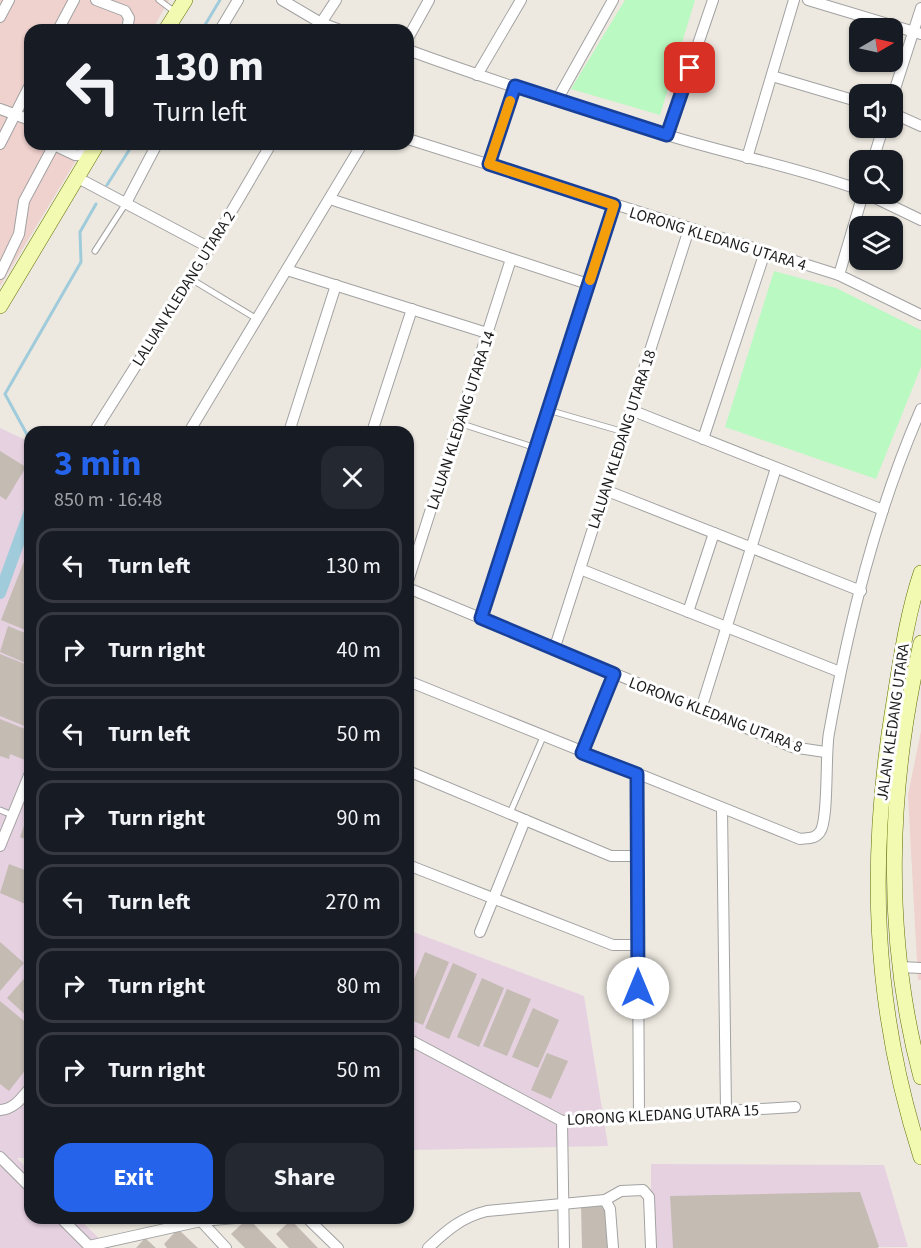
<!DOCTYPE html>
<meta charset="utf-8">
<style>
:root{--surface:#171b24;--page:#242831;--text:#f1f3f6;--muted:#9ea1a6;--line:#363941;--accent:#2563eb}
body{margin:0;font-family:"Source Sans 3",sans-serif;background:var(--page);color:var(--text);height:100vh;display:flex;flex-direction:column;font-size:22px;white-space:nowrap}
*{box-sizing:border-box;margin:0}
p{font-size:20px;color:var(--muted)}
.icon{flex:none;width:33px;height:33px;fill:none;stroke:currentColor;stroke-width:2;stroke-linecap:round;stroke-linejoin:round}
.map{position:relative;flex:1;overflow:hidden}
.sheet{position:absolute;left:24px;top:426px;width:390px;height:798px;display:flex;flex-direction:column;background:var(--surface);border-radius:18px;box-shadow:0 2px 4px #0004}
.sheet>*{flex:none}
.top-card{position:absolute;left:24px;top:24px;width:390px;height:126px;border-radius:18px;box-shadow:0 2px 4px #0004;background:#171b24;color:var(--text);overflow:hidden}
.needle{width:39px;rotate:81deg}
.controls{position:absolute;left:849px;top:18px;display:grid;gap:12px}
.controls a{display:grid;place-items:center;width:54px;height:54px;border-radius:12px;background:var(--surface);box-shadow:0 2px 4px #0004;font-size:30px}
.pin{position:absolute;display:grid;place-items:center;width:51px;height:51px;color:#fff;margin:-26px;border-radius:12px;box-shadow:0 3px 9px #0006}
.me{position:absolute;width:66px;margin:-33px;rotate:0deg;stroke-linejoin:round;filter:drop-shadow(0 0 4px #0008)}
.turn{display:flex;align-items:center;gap:21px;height:126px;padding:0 30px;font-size:27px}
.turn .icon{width:78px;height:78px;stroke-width:2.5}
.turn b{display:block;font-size:42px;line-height:51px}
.round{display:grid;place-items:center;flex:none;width:63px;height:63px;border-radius:18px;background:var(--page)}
.headline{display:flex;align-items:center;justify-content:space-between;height:102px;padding:0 30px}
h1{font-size:36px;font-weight:700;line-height:45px;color:var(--accent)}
.action{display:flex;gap:12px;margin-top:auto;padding:12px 30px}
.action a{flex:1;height:69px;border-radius:18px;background:var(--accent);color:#fff;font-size:24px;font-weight:700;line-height:69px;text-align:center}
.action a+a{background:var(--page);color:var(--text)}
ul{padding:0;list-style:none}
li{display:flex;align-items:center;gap:18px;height:75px;margin:0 12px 9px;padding:0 18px;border:3px solid var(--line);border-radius:18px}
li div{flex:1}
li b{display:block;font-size:22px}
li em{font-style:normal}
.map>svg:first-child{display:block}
</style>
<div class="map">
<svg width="921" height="1248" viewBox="0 0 921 1248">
<rect width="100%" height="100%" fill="#ede9e0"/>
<!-- commercial -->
<g fill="#efd1ce">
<polygon points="0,0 169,0 152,30 30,30 30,144 86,144 0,286"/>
<polygon points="921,731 921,980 918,980 908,795"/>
</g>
<!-- industrial -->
<g fill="#e6d1e1">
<polygon points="0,428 30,442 30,1158 17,1158 30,1172 30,1218 78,1218 109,1248 0,1248"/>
<polygon points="408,930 584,996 608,1146 408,1150"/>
<polygon points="651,1164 884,1165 908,1247 651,1248"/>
</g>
<!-- park -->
<g fill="#baf9c2">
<polygon points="625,0 695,0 660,115 571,89"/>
<polygon points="774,271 836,288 921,330 921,367 876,479 725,427"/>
</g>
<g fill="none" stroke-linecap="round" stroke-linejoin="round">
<!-- stream -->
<g stroke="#9fcbdb" stroke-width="3">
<polyline points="202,30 220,0"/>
<polyline points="107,185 133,144"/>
<polyline points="30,440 5,394 81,262 80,232 96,204"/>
</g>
<!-- canal -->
<polyline stroke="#9fcbdb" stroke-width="12" points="0,593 30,511"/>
</g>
<!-- building -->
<g fill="#c4bbb3">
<polygon points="0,451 26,467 6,500 0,496"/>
<polygon points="30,546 30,632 1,620"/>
<polygon points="8,626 30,635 30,665 0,652"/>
<polygon points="0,654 30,666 30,719 27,727 0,716"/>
<polygon points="0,719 30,731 30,747 25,760 10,754 9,759 0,756"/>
<polygon points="25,823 30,825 30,841 20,837"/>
<polygon points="9,864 30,872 30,906 0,893"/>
<polygon points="0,942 24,963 0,991"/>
<polygon points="425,952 449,962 423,1025 408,1019 408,994"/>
<polygon points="453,963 477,974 449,1039 425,1028"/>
<polygon points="30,972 30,1019 7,998"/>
<polygon points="482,978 504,988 479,1047 457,1037"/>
<polygon points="507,989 531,999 507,1056 483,1046"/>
<polygon points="0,1001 30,1026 30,1064 9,1091 0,1084"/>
<polygon points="533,1008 559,1020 538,1068 512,1057"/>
<polygon points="547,1053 568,1061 551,1099 531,1090"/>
<polygon points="860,1192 879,1247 877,1248 673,1248 670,1196"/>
<polygon points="608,1204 609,1248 582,1248 581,1205"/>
<polygon points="248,1218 277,1248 245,1248 231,1234"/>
<polygon points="291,1220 318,1248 289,1248 276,1234"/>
<polygon points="178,1229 198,1248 167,1248 164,1244"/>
<polygon points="145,1238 156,1248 136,1248"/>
</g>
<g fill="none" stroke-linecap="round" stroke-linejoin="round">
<defs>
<g id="lane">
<polyline points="159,0 175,12"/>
<polyline points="95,251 126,203"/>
<polyline points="191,279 257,319"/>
<polyline points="548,410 624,432"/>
<polyline points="459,423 536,448"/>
<polyline points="0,810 12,815"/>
<polyline points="510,813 543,737"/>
</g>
<g id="street">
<polyline points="96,0 125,11 129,18 127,30"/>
<polyline points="282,0 321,23 340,30"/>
<polyline points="808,0 921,34"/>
<polyline points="0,17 9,0"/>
<polyline points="321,23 336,0"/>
<polyline points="58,30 74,0"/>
<polyline points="220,30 238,0"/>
<polyline points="408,38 429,0"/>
<path d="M408,50c85,31 172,59 259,85 64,20 130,32 193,55"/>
<polyline points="477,75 521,0"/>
<polyline points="772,76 860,102"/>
<polyline points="892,98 921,8"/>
<polyline points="557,100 613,0"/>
<polyline points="0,109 30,120"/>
<polyline points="892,113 921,126"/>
<polyline points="667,135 713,0"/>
<polyline points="408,139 839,275 921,315"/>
<polyline points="0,144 30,85"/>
<polyline points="52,144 75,155 90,156"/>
<polyline points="80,144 90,156"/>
<polyline points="747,158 794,0"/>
<polyline points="873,160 883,128"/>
<polyline points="489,164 515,86"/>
<polyline points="78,178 210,248"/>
<polyline points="867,194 921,220"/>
<polyline points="330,199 588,284"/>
<polyline points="126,203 157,144"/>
<polyline points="287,270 487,333"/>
<polyline points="0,274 19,234 24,201 54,145"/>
<polyline points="839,275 863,194"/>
<polyline points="631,410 883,510"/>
<polyline points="94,432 210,248 271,144"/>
<polyline points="189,432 362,144"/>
<polyline points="289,432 336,285"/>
<polyline points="372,432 412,309"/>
<polyline points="703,439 765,252"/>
<polyline points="605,490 861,591"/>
<polyline points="580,569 840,672"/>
<polyline points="408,581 511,259"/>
<polyline points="408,588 792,747 825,752"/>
<polyline points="688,612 714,533"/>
<polyline points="481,618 614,205"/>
<polyline points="554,650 689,229"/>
<path d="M408,681l392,158c8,-1 15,0 20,-7 9,-12 5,-79 9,-99 20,-111 47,-221 92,-324"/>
<polyline points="701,709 776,468"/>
<polyline points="582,753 614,674"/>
<polyline points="408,771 611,856 637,856"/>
<polyline points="637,774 639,1116"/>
<polyline points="722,808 726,1111"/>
<polyline points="0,846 30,773"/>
<polyline points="408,865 613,945 638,945"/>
<polyline points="480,932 525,820"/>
<polyline points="900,967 921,968"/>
<polyline points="408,1039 562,1121 795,1107"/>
<path d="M0,1110c14,-1 21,-11 30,-22"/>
<polyline points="562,1121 564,1248"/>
<polyline points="0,1157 30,1187"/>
<polyline points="605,1200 610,1209 613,1248"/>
<polyline points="61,1218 91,1248"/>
<polyline points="307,1218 338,1248"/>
<polyline points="201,1221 226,1248"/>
<polyline points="89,1246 201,1221 235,1218"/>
<path d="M428,1248c19,-18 34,-31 59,-37l118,-11 16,-9 22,-1 6,7 2,50"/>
</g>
<g id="secondary">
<polyline points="166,30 185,0"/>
<polyline points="0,306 97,144"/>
<path d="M921,573c-14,42 -20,86 -27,129 -26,156 -22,303 27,455"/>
<path d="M921,643c-33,142 -38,292 0,434"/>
</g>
</defs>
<!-- lane casing -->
<use href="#lane" stroke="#a2a2a2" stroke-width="7"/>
<!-- street casing -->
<use href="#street" stroke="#a2a2a2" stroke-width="12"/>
<!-- secondary casing -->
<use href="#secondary" stroke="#5f7004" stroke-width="16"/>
<!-- lane -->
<use href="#lane" stroke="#fff" stroke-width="5"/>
<!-- street -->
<use href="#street" stroke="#fff" stroke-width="10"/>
<!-- secondary -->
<use href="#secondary" stroke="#f2fab1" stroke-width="15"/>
</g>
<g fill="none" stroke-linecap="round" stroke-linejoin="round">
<defs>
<polyline id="route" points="638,988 637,774 582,753 614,674 481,618 614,205 489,164 515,86 667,135 690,68"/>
</defs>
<!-- route casing -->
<use href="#route" stroke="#184099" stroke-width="15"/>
<!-- route -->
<use href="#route" stroke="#2563eb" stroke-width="10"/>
<!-- slow -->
<polyline stroke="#f59e0b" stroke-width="10" points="510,101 489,164 614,205 590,280"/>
</g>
<g text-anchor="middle" stroke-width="6" stroke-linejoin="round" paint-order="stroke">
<!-- street labels -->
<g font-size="16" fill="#1b1b1b" stroke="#fff">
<text transform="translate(718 238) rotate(17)" y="6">LORONG KLEDANG UTARA 4</text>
<text transform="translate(183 288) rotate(-58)" y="6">LALUAN KLEDANG UTARA 2</text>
<text transform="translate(460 420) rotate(-72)" y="6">LALUAN KLEDANG UTARA 14</text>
<text transform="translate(621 439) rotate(-72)" y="6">LALUAN KLEDANG UTARA 18</text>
<text transform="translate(716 714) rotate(21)" y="6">LORONG KLEDANG UTARA 8</text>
<text transform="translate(892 722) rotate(-82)" y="6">JALAN KLEDANG UTARA</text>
<text transform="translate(663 1114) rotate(-3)" y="6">LORONG KLEDANG UTARA 15</text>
</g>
</g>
</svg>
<div class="controls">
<a><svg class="needle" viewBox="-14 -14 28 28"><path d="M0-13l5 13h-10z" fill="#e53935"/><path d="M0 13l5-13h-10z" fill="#9ea1a6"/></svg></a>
<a><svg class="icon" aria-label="sound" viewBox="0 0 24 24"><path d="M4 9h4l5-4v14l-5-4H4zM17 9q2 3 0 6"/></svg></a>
<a><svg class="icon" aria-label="search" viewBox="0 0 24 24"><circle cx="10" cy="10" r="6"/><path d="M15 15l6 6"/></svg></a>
<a><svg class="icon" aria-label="layers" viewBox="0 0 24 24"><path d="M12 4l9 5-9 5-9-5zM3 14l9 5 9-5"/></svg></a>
</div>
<div class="pin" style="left:690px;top:68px;background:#d93025"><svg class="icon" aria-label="arrive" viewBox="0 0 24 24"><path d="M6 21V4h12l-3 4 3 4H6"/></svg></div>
<svg class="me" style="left:638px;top:988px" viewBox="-20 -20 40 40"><circle r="19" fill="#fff"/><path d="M0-13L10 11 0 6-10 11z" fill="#2563eb"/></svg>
<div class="top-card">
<div class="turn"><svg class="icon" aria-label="left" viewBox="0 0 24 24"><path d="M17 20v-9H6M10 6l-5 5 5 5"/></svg><div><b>130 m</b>Turn left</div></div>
</div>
<section class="sheet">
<div class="headline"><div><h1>3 min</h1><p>850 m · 16:48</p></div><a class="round"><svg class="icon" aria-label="close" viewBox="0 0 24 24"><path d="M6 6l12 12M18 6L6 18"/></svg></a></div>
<ul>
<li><svg class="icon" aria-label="left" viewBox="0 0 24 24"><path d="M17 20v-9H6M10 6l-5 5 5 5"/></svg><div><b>Turn left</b></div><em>130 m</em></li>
<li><svg class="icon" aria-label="right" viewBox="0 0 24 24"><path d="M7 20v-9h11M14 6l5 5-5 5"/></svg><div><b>Turn right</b></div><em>40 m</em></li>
<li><svg class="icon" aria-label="left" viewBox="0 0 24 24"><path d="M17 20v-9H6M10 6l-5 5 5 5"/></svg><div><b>Turn left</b></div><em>50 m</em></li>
<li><svg class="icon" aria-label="right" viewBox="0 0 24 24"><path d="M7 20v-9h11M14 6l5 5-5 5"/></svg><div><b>Turn right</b></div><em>90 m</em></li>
<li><svg class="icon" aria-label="left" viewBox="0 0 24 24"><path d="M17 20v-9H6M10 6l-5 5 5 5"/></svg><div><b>Turn left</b></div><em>270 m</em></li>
<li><svg class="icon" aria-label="right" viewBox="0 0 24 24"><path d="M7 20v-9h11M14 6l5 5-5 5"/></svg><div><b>Turn right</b></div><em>80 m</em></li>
<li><svg class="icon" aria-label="right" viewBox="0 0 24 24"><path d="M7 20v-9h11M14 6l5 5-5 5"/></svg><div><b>Turn right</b></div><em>50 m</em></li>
</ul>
<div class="action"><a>Exit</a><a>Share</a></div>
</section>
</div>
